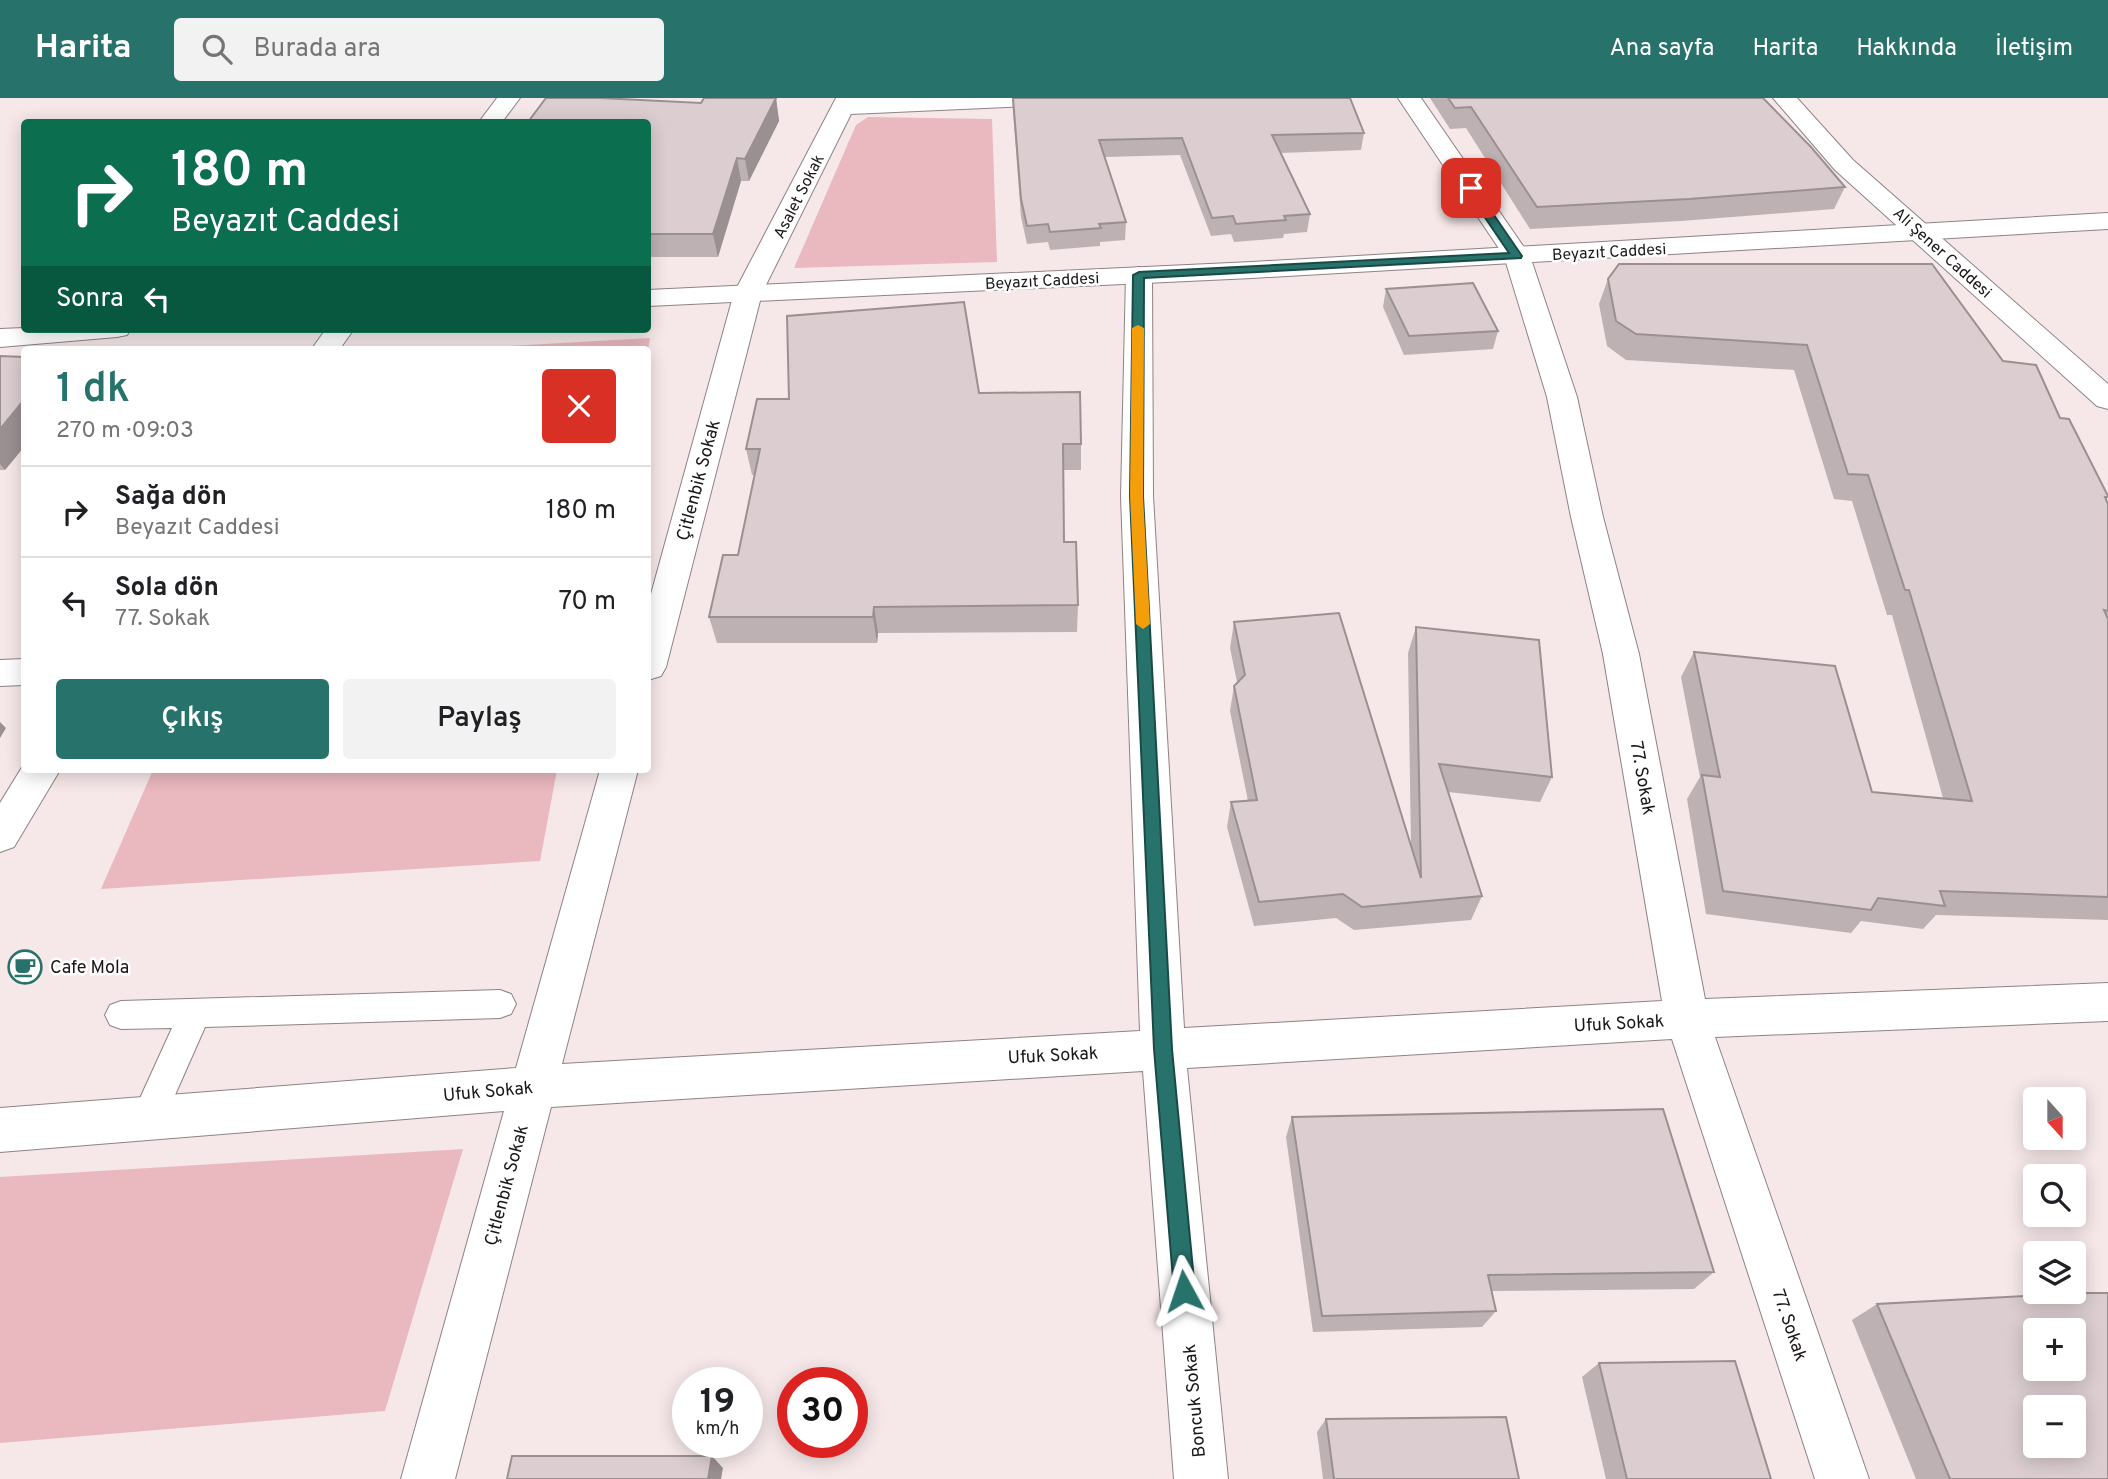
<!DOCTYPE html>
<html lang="tr">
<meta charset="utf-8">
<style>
:root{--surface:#fff;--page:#f2f2f2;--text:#202124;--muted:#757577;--line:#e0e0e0;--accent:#28726c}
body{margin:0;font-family:Overpass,sans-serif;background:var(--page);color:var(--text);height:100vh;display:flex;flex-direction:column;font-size:26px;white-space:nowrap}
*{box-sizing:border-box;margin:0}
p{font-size:23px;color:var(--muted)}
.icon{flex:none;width:38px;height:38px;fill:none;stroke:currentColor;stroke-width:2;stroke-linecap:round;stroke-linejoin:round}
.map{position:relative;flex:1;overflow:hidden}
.sheet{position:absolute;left:21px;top:248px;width:630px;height:427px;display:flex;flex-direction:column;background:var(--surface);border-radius:7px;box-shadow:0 4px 18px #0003}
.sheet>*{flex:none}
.banner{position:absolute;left:21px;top:21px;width:630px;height:214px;border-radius:7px;box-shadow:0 4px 18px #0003;background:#0b6e4f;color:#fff;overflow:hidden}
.needle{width:46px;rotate:159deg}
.buttons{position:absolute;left:2023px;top:989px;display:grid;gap:14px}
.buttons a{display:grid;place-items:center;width:63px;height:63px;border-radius:7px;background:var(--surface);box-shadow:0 4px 18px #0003;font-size:35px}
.speed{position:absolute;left:672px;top:1269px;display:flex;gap:14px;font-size:35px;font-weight:700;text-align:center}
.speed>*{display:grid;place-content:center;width:91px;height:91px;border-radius:50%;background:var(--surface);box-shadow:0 4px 18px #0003;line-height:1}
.speed small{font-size:18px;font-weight:400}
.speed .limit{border:10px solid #d22;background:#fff;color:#111}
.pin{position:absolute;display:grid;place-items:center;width:60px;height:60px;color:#fff;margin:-30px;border-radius:14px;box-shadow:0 4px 10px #0006}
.me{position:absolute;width:77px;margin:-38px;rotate:355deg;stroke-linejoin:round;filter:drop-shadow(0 0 5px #0008)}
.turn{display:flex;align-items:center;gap:24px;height:147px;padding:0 35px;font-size:32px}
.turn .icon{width:91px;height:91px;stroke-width:2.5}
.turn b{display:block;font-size:49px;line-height:60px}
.then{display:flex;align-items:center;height:66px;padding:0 35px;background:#0003;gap:14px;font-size:26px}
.round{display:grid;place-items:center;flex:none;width:74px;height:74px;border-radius:7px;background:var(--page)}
.overview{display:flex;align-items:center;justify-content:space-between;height:119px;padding:0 35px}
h1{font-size:42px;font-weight:600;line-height:52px;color:var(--accent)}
.button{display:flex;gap:14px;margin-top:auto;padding:14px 35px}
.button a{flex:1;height:80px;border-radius:7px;background:var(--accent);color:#fff;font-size:28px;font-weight:600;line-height:80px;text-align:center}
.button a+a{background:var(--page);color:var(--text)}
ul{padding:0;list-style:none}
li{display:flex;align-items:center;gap:21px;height:91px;padding:0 35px;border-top:2px solid var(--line)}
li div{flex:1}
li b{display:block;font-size:26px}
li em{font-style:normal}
header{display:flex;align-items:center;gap:42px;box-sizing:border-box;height:98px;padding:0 35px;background:var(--accent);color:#fff}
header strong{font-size:33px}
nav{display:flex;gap:38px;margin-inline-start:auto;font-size:24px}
.search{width:490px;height:63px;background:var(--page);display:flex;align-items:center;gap:18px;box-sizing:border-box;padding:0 24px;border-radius:7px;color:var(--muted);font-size:26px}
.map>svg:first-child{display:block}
</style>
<header>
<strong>Harita</strong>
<div class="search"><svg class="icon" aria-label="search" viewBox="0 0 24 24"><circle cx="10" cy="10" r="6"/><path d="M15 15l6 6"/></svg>Burada ara</div>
<nav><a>Ana sayfa</a><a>Harita</a><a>Hakkında</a><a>İletişim</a></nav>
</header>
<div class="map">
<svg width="2108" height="1381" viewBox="0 0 2108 1381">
<rect width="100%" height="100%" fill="#f6e8e9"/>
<!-- green -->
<g fill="#eab8bf">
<polygon points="868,19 992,21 997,164 794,170 856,27"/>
<polygon points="650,240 648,252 438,252"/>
<polygon points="153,672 557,672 540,763 101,791"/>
<polygon points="463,1051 385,1313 0,1345 0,1079"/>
</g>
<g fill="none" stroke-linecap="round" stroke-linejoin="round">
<defs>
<polygon id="lane" points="500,892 511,896 516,906 511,916 500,920 205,929 160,1031 148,1036 136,1031 131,1020 172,930 121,931 110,927 105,917 110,907 121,903"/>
<g id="street">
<polygon points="497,0 520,0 502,24 479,24"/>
<polygon points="836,0 1060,0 1057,5 1049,7 851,16 762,195 666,569 661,578 648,582 648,507 734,195"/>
<polygon points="1398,0 1421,0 1530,158 1577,299 1603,419 1639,556 1705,901 2108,885 2108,923 1715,939 1869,1381 1815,1381 1672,941 1187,970 1228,1381 1174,1381 1143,973 551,1009 455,1381 401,1381 504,1013 0,1054 0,1010 516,970 600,672 638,672 562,966 1140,933 1121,398 1126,177 1129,171 1139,169 1149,171 1152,177 1153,398 1184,930 1662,903 1603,556 1571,419 1547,299 1504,158"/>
<polygon points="1773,0 1797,0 1853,62 2108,286 2108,311 2097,308 1835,72"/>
<polygon points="326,231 354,231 339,252 311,252"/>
<polygon points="24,561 24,587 0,588 0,562"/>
<polygon points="24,666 24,672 60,672 14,749 0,754 0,705"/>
</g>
<g id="secondary">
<polygon points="2108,115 2108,131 1252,180 648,208 648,192 1252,164"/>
<polygon points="24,230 24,231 131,231 127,237 117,239 0,249 0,231"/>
</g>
</defs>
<!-- lane casing -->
<use href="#lane" stroke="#8f8284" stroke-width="2"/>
<!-- street casing -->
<use href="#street" stroke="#8f8284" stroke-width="2"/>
<!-- secondary casing -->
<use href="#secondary" stroke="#8f8284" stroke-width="2"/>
<!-- lane -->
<use href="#lane" fill="#fff" fill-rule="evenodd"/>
<!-- street -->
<use href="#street" fill="#fff" fill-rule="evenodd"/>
<!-- secondary -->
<use href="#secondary" fill="#fff" fill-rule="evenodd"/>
</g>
<!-- wall -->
<g fill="#bdb1b3">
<polygon points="776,0 779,23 749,83 741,83 718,159 648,159 648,24 701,5"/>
<polygon points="1012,0 1364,35 1361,52 1281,55 1310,116 1307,134 1284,136 1283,140 1234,144 1231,136 1211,138 1180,57 1105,59 1126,124 1125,142 1100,144 1100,148 1050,152 1048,144 1027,146 1021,119"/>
<polygon points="1430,0 1763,0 1845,89 1834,111 1681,123 1530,131 1466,30 1450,31"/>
<polygon points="1608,181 2003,263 2060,320 2108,398 2106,402 2108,406 2108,822 1936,817 1923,831 1861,823 1851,835 1706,816 1687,701 1700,679 1681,579 1694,554 1872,694 1943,700 1892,517 1887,517 1852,403 1834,401 1794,272 1626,262 1607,248 1599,206"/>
<polygon points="1386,191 1498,233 1493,251 1404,257 1383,209"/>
<polygon points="0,258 24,259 24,349 5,372 0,372"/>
<polygon points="979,295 1081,346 1081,372 1064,372 1064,444 1078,507 1077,534 878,535 877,545 717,545 709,519 738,457 755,377 752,377 746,351 789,301"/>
<polygon points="1234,524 1411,747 1408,555 1416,529 1552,679 1540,704 1448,694 1482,798 1471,822 1354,832 1336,820 1254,828 1227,729 1231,704 1248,703 1230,613 1234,588 1237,584 1230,550"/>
<polygon points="1292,1019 1714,1174 1694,1191 1491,1193 1496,1213 1482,1229 1313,1234 1286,1039"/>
<polygon points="1877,1206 2108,1381 1916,1381 1852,1222"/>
<polygon points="1599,1265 1771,1381 1606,1381 1582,1279"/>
<polygon points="1326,1321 1519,1381 1323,1381 1317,1334"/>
</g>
<!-- shaded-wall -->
<g fill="#9a9092">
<polygon points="776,0 779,23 749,83 745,61"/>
<polygon points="737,60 741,83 718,159 713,136"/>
<polygon points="24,302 24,349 5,372 0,366 0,331"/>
<polygon points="874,509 878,535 877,545 873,519"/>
<polygon points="0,624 6,630 0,640"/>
<polygon points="712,1358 723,1370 721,1381 708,1381"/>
</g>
<!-- building -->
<g fill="#dcced0" stroke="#9a9092" stroke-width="2" fill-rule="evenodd">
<polygon points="546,0 600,0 701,5 704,0 776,0 745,61 737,60 713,136 648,136 648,24 528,24"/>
<polygon points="1013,0 1350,0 1364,35 1272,37 1310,116 1284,118 1286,122 1236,126 1233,118 1212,120 1182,40 1099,42 1126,124 1099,126 1101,130 1050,134 1048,126 1027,128 1021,101"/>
<polygon points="1448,0 1763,0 1811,49 1845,89 1689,101 1537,109 1471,9 1455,10"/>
<polygon points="1619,166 1932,166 2003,263 2036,267 2060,320 2069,321 2108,398 2108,399 2105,399 2108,406 2108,513 2104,512 2108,521 2108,799 1940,793 1945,808 1878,800 1871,812 1723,793 1702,677 1720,679 1694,554 1835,568 1872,694 1972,703 1909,492 1905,492 1868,377 1848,376 1807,247 1636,236 1616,223 1608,181"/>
<polygon points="1473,185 1498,233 1409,238 1386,191"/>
<polygon points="964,204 979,295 1080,294 1081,346 1063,346 1064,444 1076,444 1078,507 874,509 873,519 709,519 723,457 738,457 760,351 746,351 757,301 789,301 787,218"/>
<polygon points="0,258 24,259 24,302 0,331"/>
<polygon points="1339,515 1421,780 1416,529 1539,542 1552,679 1439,666 1482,798 1362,809 1343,796 1259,804 1231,704 1257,702 1234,588 1245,577 1234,524"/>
<polygon points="1663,1011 1714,1174 1488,1177 1496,1213 1322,1218 1292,1019"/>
<path d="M2078,1195h30v186h-158l-73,-175zM2035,1232h39v38h-39zM2035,1309h39v39h-39z"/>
<polygon points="1735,1263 1771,1381 1627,1381 1599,1265"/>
<polygon points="1506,1319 1519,1381 1334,1381 1326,1321"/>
<polygon points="512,1358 712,1358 708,1381 507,1381"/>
</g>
<!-- route -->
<polygon fill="#28726c" stroke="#1a4a46" stroke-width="2" points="1467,88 1474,88 1522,158 1521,160 1144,180 1143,398 1172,951 1195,1193 1192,1200 1184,1203 1177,1200 1174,1193 1154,951 1130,398 1133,177 1139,174 1509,155 1465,90"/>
<!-- slow -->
<polygon fill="#f59e0b" points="1138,227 1144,230 1143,398 1150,526 1143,531 1136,526 1130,398 1132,230"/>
<!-- icons -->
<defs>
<symbol id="cafe-ring" viewBox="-11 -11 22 22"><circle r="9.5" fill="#fff" stroke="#28726c" stroke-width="1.5"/><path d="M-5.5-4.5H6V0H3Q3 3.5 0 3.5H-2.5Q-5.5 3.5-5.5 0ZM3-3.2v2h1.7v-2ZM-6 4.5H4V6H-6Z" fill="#28726c"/></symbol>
</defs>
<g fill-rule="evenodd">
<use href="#cafe-ring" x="6" y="850" width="38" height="38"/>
</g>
<g text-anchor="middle" stroke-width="5" stroke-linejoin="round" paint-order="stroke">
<!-- far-street labels -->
<g font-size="16" fill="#1a1616" stroke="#fff">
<text transform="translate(798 98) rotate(-63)" y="6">Asalet Sokak</text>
<text transform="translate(1609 153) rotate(-3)" y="6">Beyazıt Caddesi</text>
<text transform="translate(1943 154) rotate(42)" y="6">Ali Şener Caddesi</text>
<text transform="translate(1042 182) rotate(-3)" y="6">Beyazıt Caddesi</text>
</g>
<!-- street labels -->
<g font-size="18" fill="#1a1616" stroke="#fff">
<text transform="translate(698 382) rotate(-75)" y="6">Çitlenbik Sokak</text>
<text transform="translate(1643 680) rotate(80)" y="6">77. Sokak</text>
<text transform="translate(1619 925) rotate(-3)" y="6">Ufuk Sokak</text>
<text transform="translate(1053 957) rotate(-3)" y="6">Ufuk Sokak</text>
<text transform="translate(488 993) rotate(-5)" y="6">Ufuk Sokak</text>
<text transform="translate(506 1087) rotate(-75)" y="6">Çitlenbik Sokak</text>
<text transform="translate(1790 1227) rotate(71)" y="6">77. Sokak</text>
<text transform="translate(1194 1303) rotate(-95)" y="6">Boncuk Sokak</text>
</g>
<!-- poi labels -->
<g font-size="18" fill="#1a1616" stroke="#fff" text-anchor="start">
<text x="50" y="875">Cafe Mola</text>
</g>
</g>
</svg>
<div class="buttons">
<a><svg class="needle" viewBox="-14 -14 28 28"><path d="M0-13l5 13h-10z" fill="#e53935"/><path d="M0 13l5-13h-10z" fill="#757577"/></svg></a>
<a><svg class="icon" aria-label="search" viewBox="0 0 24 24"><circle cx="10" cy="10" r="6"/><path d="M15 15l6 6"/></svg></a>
<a><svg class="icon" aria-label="layers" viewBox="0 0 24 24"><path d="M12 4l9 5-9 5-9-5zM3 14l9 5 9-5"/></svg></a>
<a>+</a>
<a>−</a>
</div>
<div class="speed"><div>19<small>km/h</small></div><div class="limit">30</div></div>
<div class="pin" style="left:1471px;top:90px;background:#d93025"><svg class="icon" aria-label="arrive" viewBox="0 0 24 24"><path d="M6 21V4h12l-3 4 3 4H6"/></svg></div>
<svg class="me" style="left:1184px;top:1193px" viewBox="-20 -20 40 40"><path d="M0-17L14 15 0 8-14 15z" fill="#28726c" stroke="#fff" stroke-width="4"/></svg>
<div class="banner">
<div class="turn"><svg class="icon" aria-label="right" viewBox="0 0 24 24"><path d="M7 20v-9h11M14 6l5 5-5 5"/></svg><div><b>180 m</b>Beyazıt Caddesi</div></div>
<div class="then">Sonra<svg class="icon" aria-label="left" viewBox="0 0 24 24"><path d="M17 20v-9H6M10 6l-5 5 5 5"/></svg></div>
</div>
<section class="sheet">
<div class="overview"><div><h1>1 dk</h1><p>270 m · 09:03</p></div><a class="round" style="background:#d93025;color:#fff"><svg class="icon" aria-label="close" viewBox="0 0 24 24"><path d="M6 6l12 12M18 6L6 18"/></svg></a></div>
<ul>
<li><svg class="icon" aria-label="right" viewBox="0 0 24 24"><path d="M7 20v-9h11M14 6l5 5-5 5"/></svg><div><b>Sağa dön</b><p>Beyazıt Caddesi</p></div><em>180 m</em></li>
<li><svg class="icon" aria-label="left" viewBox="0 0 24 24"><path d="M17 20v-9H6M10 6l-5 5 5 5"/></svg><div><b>Sola dön</b><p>77. Sokak</p></div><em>70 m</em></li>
</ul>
<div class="button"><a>Çıkış</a><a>Paylaş</a></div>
</section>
</div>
